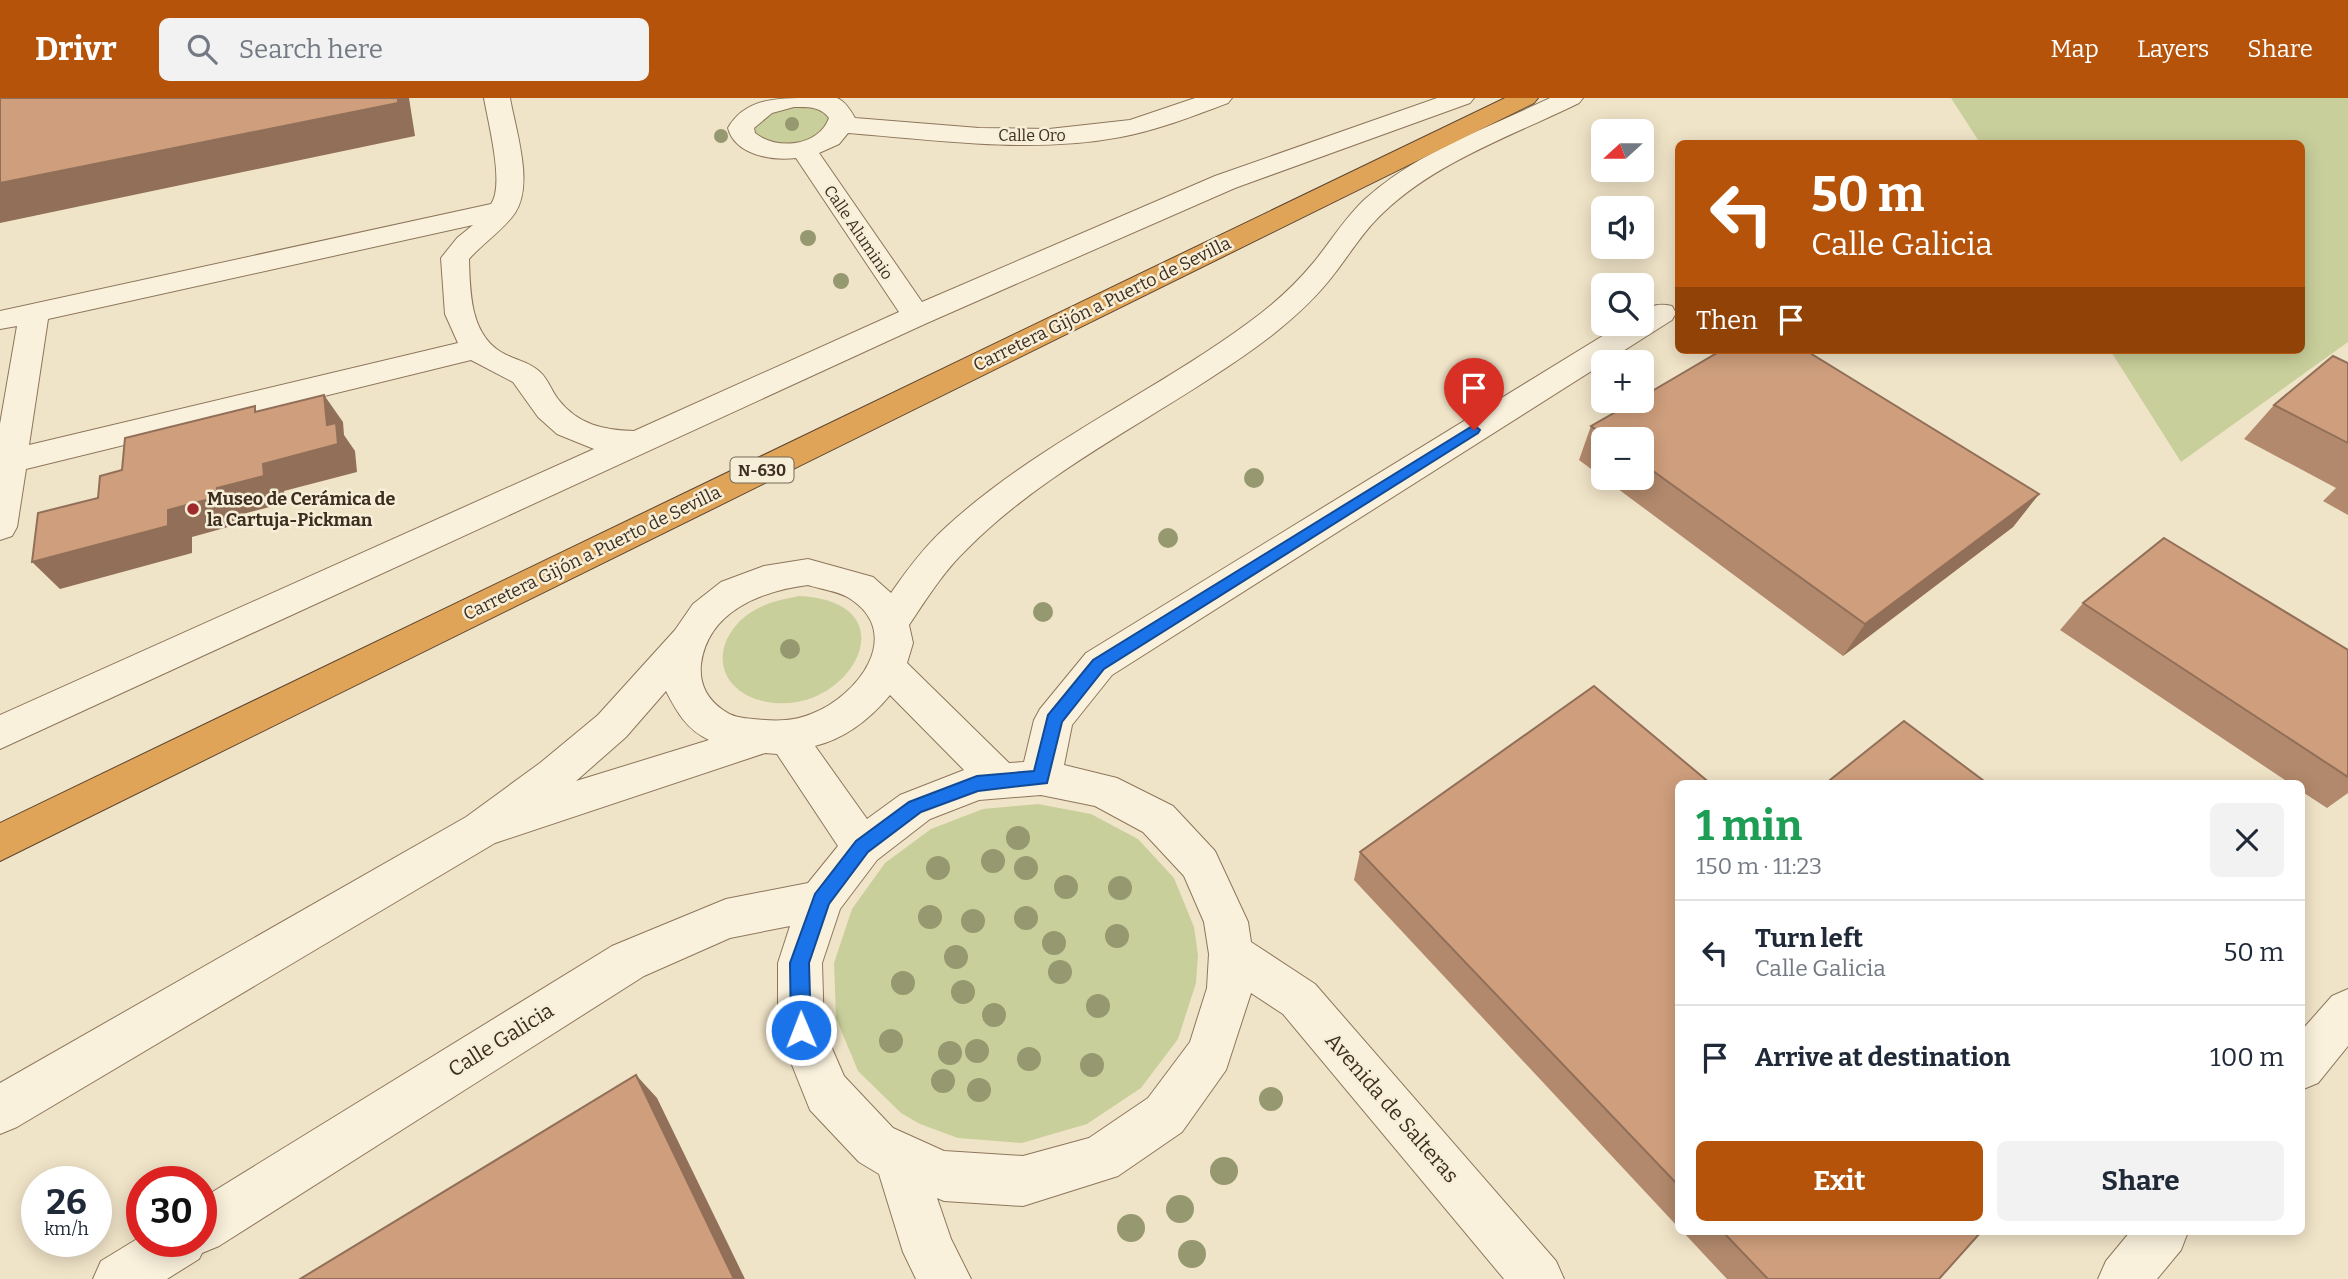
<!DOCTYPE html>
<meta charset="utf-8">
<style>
:root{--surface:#fff;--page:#f2f2f3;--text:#1f2937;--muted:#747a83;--line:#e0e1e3;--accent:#b45309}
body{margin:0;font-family:Bitter,serif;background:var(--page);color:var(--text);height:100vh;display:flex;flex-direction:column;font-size:26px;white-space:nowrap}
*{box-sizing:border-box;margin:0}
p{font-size:23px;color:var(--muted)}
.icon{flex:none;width:38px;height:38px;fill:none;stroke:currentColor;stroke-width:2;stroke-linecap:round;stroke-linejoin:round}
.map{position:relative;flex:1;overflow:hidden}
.side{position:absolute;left:1675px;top:682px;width:630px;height:455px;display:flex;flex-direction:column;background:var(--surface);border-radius:10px;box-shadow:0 4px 18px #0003}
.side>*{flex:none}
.banner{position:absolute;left:1675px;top:42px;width:630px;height:214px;border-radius:10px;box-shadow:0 4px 18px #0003;background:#b45309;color:#fff;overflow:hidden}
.needle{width:46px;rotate:249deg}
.buttons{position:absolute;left:1591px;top:21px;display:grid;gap:14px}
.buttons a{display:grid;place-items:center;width:63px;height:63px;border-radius:10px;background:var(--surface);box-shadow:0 4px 18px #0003;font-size:35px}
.speed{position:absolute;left:21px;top:1068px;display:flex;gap:14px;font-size:35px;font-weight:700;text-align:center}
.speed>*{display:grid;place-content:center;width:91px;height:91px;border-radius:50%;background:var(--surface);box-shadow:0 4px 18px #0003;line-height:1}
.speed small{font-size:18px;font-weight:400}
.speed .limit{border:10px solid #d22;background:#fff;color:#111}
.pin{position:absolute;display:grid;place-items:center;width:60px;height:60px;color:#fff;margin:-72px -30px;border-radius:50% 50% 50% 0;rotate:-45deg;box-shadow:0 0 7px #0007}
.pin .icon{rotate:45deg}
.me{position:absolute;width:77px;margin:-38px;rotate:359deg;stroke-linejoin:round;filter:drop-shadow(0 0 5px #0008)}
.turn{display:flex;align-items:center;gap:24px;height:147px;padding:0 21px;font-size:32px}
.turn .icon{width:91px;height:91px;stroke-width:2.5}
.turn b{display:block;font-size:49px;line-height:60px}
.then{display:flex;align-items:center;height:66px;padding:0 21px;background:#0003;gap:14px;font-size:26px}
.round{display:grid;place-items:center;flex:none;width:74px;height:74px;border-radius:10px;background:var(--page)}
.overview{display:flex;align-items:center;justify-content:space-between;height:119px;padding:0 21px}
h1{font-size:42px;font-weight:700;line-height:52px;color:#1e9e55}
.primary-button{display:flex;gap:14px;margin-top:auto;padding:14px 21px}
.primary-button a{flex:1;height:80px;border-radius:10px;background:var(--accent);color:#fff;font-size:28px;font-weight:700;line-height:80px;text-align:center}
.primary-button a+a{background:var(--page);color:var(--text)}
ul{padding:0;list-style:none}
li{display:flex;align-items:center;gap:21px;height:105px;padding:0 21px;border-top:2px solid var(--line)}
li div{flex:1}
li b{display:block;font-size:26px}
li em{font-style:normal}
header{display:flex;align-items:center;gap:42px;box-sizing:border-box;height:98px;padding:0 35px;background:var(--accent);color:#fff}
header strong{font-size:33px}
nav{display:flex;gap:38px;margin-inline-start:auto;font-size:24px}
.search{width:490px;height:63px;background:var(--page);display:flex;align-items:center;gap:18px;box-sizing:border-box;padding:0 24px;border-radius:10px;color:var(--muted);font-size:26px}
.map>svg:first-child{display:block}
</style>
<header>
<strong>Drivr</strong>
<div class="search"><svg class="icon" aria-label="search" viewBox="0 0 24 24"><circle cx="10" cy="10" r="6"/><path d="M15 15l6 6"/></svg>Search here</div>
<nav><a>Map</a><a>Layers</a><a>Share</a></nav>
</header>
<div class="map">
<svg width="2348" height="1181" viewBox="0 0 2348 1181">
<rect width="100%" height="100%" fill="#f0e4c8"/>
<!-- green -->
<g fill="#c9cf9b">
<polygon points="1951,0 2348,0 2348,244 2181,364 2110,252 2301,252 2301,46 1980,45"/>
<polygon points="763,8 833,8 828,41 769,51 744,24"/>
<path d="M799,498c119,6 46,129 -40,104 -40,-12 -48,-50 -19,-79 16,-16 38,-21 59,-25z"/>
<polygon points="1038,706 1091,716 1138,741 1174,780 1194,829 1198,857 1196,885 1178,941 1141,990 1087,1026 1022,1045 958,1040 920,1026 901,1015 858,973 836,920 834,865 852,811 885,765 931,731 983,711"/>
</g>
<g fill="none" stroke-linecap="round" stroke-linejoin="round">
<defs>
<g id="minor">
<path d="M484,0h26c6,34 24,86 5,115 -12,17 -32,30 -46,46 1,33 1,74 32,93 13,8 28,9 39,20 8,7 11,18 18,27 20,26 46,31 76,32l265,-119 -103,-154c-24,3 -61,-3 -68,-30 17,-30 50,-30 82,-30 8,0 19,0 27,0 8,3 14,13 18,20l124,10 70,1 81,-9 65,-22h37l-4,5c-35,13 -70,27 -107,34 -90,17 -183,3 -273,-4l-9,11 -20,9 103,149 293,-126 222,-78h37l-4,5 -235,85 -308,135 -927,426v-34l594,-266 -37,-15 -19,-17 -25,-35 -42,-22 -445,109 -9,58 -5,9 -12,4v-116l17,-98 -17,3v-18l491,-107c14,-19 -3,-82 -7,-106zM794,9c14,0 26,-1 35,11 -10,28 -52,33 -74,15l-1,-5 18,-15zM473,127l-16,13 -16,20 4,56 13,29 -429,102 19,-126z"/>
<path d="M1550,0h33l-4,5c-65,32 -141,58 -194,108 -20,18 -34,41 -50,62 -18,24 -40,44 -64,63 -97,74 -219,127 -304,213 -23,22 -40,49 -58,76l4,18 -6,20 102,100 15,-1 10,-42 6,-11 46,-56 536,-329h20v-12c10,-7 17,-9 30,-6l4,7 -4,7 -560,355 -40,50 -8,40 53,13 56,28 42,45 33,71 3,20 64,42 241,277 8,18h-60l-221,-265 -32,-21 -25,77 -44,62 -64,44 -95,30 -79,-5 -7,-3 14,41 20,40h-55l-13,-27 -24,-78 -20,-12 -49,-52 -32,-80v-67l12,-37 -60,12 -86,38 -425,270 -17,7 -3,6 -32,20h-74l8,-18 41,-25v5h59v-42l411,-253 114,-47 82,-16 30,-37 -61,-92 -12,-1 -270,90 -478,284 -17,7v-51l466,-266 74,-54 58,-48 77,-85 18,-26 28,-22 43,-16 44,-7 65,18 18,16c16,-23 33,-46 54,-65 90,-83 205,-133 303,-205 25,-18 47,-38 66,-61 17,-21 31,-44 50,-62 52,-48 124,-72 186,-102zM808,487c12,4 30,6 41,13 57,36 8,99 -38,116 -19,8 -38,7 -58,5 -11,-1 -21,-2 -30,-9 -16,-11 -24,-26 -22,-46 7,-53 60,-73 107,-79zM666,593c11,21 20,38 43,49l-133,41 50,-44zM890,597l74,75 -64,25 -33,24 -52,-73c31,-8 55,-27 75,-51zM1041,697l54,11 48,26 41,44 20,46 5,32 -2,34 -17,54 -42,56 -59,40 -66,18 -79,-5 -51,-23 -49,-52 -20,-46 -2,-67 18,-54 37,-49 53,-41 49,-19z"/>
<polygon points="2348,891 2348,948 2318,985 2301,992 2301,933 2332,898"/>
<polygon points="2130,1134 2188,1134 2181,1152 2157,1181 2098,1181 2106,1163"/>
</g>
<polygon id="highway" points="1505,0 1538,0 1534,5 0,763 0,725"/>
</defs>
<!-- minor casing -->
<use href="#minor" stroke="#8d765c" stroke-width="2"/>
<!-- highway casing -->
<use href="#highway" stroke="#5b4430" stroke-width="2"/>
<!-- minor -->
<use href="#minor" fill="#faf1dc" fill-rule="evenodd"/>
<!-- highway -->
<use href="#highway" fill="#e0a458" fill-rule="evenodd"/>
</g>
<!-- trees -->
<g fill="#96986f">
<circle cx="792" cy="26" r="7"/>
<circle cx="721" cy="38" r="7"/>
<circle cx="808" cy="140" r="8"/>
<circle cx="841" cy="183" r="8"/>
<circle cx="1254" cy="380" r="10"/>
<circle cx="1168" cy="440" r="10"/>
<circle cx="1043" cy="514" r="10"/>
<circle cx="790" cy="551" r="10"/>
<circle cx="1018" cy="740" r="12"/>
<circle cx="993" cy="763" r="12"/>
<circle cx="938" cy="770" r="12"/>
<circle cx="1026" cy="770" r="12"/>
<circle cx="1066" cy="789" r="12"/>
<circle cx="1120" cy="790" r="12"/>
<circle cx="930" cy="819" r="12"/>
<circle cx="1026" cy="820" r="12"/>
<circle cx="973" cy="823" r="12"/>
<circle cx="1117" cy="838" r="12"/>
<circle cx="1054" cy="845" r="12"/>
<circle cx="956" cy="859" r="12"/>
<circle cx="1060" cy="874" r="12"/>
<circle cx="903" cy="885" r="12"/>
<circle cx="963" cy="894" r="12"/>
<circle cx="1098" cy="908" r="12"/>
<circle cx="994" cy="917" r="12"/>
<circle cx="891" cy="943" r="12"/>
<circle cx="977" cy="953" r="12"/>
<circle cx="950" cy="955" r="12"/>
<circle cx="1029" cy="961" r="12"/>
<circle cx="1092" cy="967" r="12"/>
<circle cx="943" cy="983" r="12"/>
<circle cx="979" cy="992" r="12"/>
<circle cx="1271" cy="1001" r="12"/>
<circle cx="1224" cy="1073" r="14"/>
<circle cx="1180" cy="1111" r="14"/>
<circle cx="1131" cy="1130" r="14"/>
<circle cx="1192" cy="1156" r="14"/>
</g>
<!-- wall -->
<g fill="#b2896c" fill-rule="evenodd">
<polygon points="2348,265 2348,417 2323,403 2336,390 2244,341 2274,307"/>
<path d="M1591,328l448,68 -26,33 -170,129 -264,-196zM1603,341h39v39h-39z"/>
<polygon points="2083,505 2348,552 2348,695 2327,710 2301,693 2301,686 2291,686 2060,532"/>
<polygon points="1678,686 1678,1129 1354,782 1360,754"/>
<polygon points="1683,1134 1981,1134 1939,1181 1727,1181"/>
</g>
<!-- shaded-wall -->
<g fill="#916f58">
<polygon points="398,0 409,0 415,38 0,125 0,85"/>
<polygon points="324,297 343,324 344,337 355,353 357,374 284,393 285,405 239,417 239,426 192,439 192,455 60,491 32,464 168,412 217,390 263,366 327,327"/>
<polygon points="2039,396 2013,429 1843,558 1865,526"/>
<polygon points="636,977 657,1000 745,1181 734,1181"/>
</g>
<!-- building -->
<g fill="#cf9f7d" stroke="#916f58" stroke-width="2">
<polygon points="0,0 398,0 398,5 0,85"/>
<polygon points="1722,252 1805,252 2039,396 1865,526 1642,365 1642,341 1609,341 1591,328 1635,303 1642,303 1642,299"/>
<polygon points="2333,258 2348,265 2348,345 2274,307"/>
<polygon points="324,297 327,327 336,325 338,346 263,366 264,378 217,390 217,399 168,412 168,428 32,464 38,415 98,400 100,378 122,372 125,340 255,308 255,314"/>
<polygon points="2164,440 2348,552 2348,679 2083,505"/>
<polygon points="1594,588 1711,686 1678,686 1678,1087 1360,754"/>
<polygon points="1904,623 1988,686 1825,686"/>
<polygon points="636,977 734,1181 300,1181"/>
<polygon points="1723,1134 1981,1134 1939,1181 1768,1181"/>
</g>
<!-- route -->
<polygon fill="#1a73e8" stroke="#114b97" stroke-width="2" points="1474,327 1480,332 1478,335 1104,571 1062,624 1047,685 978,693 921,714 868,754 829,806 809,865 811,932 808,939 801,942 794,939 791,932 790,865 815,796 856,743 909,704 977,678 1034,673 1048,617 1093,562"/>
<!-- markers -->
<circle fill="#9e2a2b" stroke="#f7eed8" stroke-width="2.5" cx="193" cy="411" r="7"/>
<g text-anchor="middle" stroke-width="5" stroke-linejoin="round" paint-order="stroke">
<!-- far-street labels -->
<g font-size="16" fill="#3d2e20" stroke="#f7eed8">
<text x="1032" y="43">Calle Oro</text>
<text transform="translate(859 134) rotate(56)" y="6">Calle Aluminio</text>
</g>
<!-- shield labels -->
<rect fill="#f7eed8" stroke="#756857" stroke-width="2" x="730.5" y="359.5" width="63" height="25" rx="5"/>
<g font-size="16" font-weight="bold" fill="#3d2e20">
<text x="762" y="378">N-630</text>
</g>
<!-- street labels -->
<g font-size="18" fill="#3d2e20" stroke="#f7eed8">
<text transform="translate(1102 206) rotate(-26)" y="6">Carretera Gijón a Puerto de Sevilla</text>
<text transform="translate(592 455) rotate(-26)" y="6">Carretera Gijón a Puerto de Sevilla</text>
</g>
<!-- poi labels -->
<g font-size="18" font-weight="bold" fill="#3d2e20" stroke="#f7eed8" text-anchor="start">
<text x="207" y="407">Museo de Cerámica de<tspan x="207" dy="21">la Cartuja-Pickman</tspan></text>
</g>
<!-- near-street labels -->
<g font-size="21" fill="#3d2e20" stroke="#f7eed8">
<text transform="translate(501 942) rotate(-32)" y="7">Calle Galicia</text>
<text transform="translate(1392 1010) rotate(49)" y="7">Avenida de Salteras</text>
</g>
</g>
</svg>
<div class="buttons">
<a><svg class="needle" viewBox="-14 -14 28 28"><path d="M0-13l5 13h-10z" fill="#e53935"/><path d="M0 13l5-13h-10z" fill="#747a83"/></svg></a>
<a><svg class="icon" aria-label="sound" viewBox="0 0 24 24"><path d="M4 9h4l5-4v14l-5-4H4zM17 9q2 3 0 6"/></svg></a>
<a><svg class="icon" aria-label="search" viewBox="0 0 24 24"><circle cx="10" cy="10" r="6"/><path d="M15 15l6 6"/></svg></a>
<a>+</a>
<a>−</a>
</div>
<div class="speed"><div>26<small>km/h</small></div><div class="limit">30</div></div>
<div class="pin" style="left:1474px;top:332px;background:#d93025"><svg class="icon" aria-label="arrive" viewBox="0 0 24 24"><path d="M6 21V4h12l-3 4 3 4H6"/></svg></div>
<svg class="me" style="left:801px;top:932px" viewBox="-20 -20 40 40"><circle r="17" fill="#1a73e8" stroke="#fff" stroke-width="3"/><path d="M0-11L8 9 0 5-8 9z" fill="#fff"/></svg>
<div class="banner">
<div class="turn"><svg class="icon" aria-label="left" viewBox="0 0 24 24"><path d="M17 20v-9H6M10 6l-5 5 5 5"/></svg><div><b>50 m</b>Calle Galicia</div></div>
<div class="then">Then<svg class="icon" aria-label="arrive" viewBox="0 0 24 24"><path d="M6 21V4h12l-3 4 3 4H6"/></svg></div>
</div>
<section class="side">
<div class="overview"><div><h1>1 min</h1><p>150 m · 11:23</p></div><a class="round"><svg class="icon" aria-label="close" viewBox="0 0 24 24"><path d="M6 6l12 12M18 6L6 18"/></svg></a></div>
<ul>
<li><svg class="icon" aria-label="left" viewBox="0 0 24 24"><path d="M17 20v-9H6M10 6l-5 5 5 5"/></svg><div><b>Turn left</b><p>Calle Galicia</p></div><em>50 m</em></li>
<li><svg class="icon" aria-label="arrive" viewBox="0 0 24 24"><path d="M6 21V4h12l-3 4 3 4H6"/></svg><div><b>Arrive at destination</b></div><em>100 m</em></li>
</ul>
<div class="primary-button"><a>Exit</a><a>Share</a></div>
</section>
</div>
